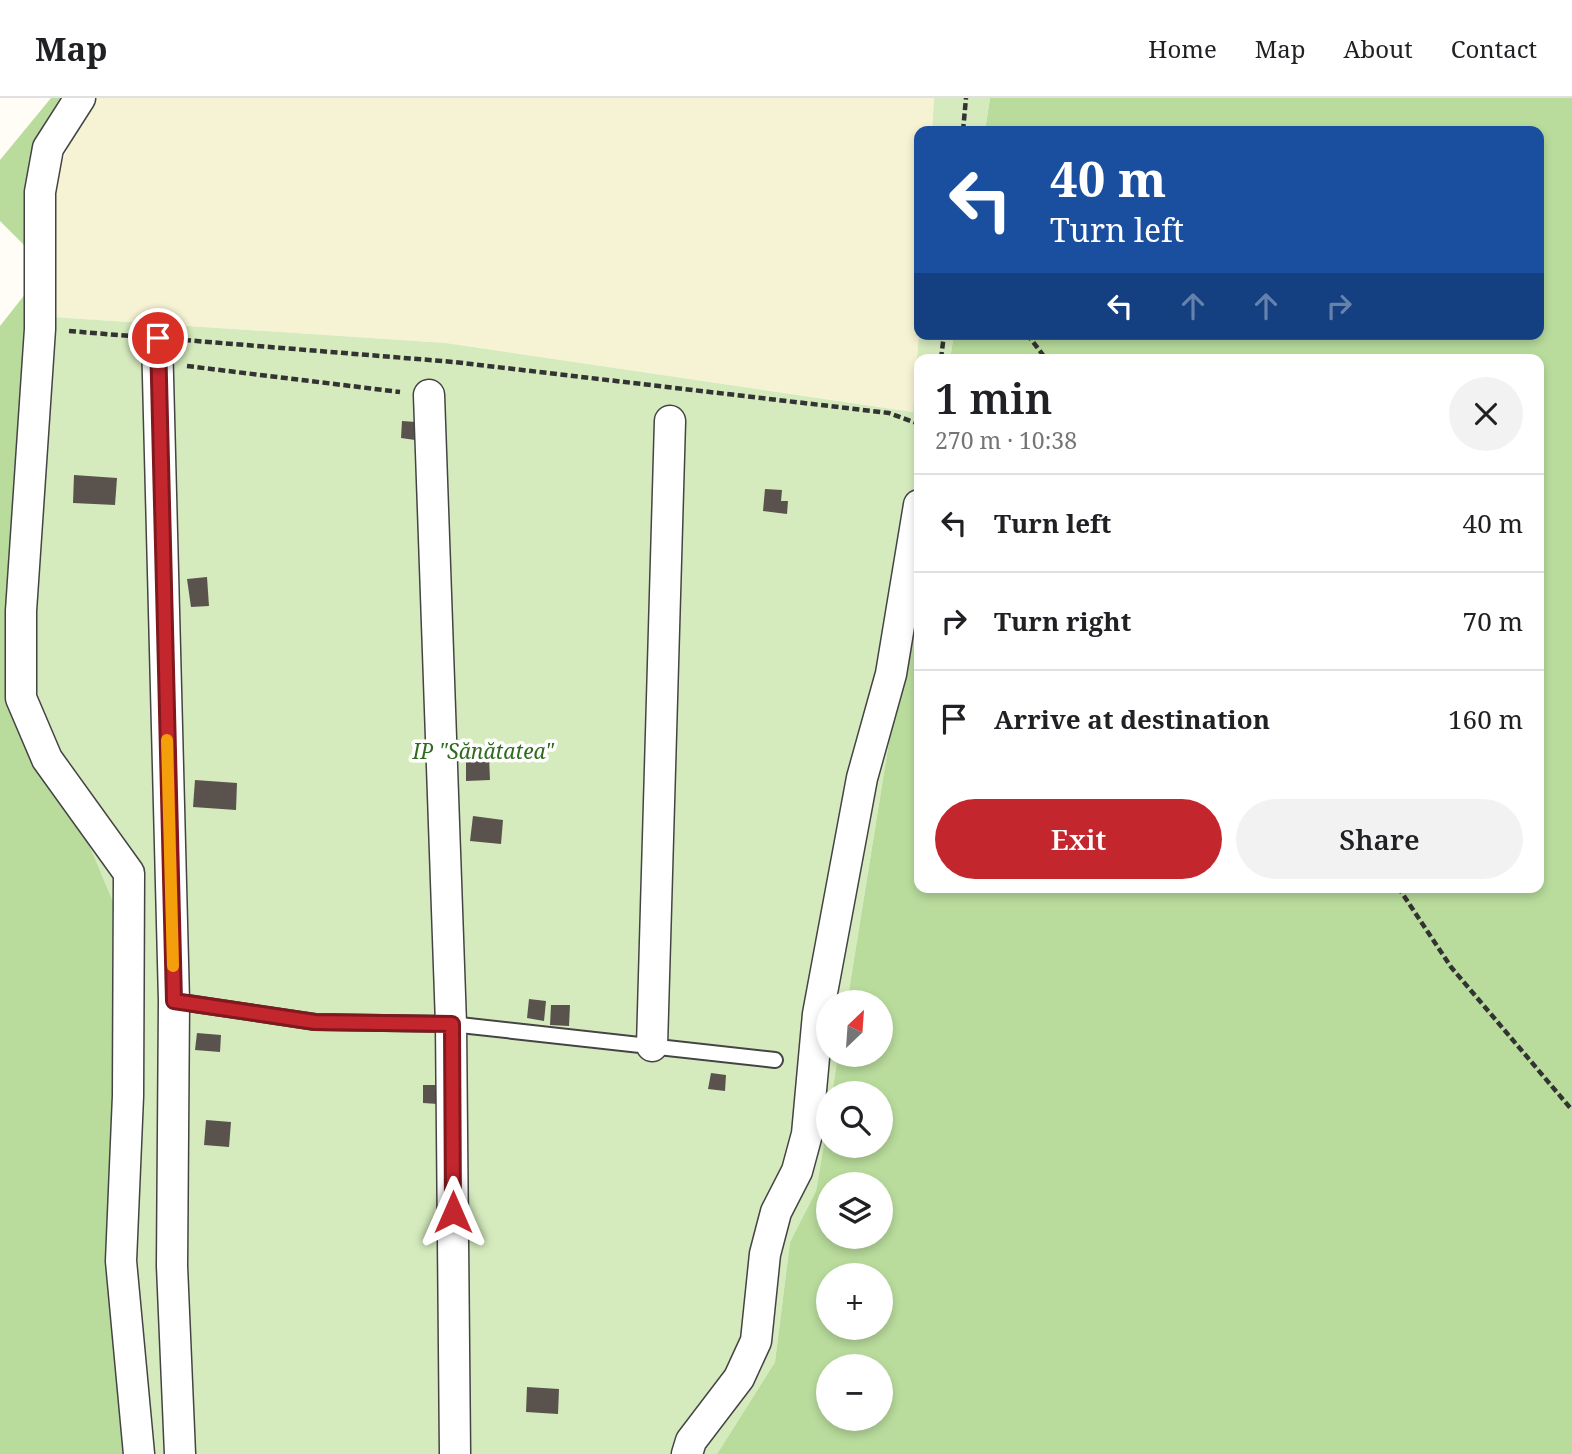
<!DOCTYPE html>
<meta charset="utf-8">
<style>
:root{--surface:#fff;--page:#f2f2f2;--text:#202124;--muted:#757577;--line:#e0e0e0;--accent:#c4262e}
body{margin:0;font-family:"Noto Serif",serif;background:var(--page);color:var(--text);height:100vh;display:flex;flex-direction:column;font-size:26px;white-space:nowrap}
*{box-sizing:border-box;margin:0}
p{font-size:23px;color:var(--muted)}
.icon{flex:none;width:38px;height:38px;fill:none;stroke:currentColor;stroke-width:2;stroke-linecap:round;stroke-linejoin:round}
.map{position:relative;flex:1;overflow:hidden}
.sheet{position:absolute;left:914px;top:256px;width:630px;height:539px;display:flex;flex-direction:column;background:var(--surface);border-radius:14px;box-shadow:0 4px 10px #0003}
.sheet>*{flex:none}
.top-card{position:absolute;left:914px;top:28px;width:630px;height:214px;border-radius:14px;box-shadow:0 4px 10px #0003;background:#1a4fa0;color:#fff;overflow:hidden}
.needle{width:46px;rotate:25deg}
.buttons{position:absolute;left:816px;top:892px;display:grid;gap:14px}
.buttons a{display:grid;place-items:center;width:77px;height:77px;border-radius:50%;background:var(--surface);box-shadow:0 4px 10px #0003;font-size:35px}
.pin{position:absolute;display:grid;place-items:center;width:60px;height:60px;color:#fff;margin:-30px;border:4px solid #fff;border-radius:50%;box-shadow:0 2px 7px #0007}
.me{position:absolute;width:77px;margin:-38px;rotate:0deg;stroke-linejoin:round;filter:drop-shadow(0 0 5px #0008)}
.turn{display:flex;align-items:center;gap:24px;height:147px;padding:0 21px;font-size:32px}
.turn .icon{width:91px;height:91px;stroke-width:2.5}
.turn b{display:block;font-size:49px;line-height:60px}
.lanes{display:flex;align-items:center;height:66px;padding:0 21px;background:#0003;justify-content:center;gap:35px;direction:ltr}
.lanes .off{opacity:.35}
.round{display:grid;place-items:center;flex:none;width:74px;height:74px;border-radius:37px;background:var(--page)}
.summary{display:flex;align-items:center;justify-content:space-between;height:119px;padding:0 21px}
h1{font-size:42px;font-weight:600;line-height:52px}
.cta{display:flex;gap:14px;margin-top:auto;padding:14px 21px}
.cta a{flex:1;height:80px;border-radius:42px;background:var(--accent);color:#fff;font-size:28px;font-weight:600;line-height:80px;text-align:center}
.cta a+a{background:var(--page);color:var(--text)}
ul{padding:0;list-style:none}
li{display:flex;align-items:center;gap:21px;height:98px;padding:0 21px;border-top:2px solid var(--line)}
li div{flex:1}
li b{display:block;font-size:26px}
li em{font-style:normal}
header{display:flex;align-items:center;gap:42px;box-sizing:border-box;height:98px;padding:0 35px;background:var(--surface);border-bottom:2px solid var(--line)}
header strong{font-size:33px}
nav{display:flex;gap:38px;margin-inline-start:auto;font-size:24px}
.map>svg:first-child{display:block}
</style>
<header>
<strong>Map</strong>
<nav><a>Home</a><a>Map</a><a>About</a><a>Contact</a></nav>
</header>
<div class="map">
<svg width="1572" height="1356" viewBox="0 0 1572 1356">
<rect width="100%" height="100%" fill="#fffdf5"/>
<!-- farmland -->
<polygon fill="#f6f3d4" points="93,0 934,0 932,33 919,33 919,236 914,314 446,245 51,219 52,87 84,12"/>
<!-- green -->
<g fill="#d5ebbd">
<polygon points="934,0 990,0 985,33 932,33"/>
<polygon points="26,195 52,219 446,245 913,314 919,236 954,236 950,261 919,261 919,457 847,905 828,905 828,957 838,957 832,996 828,996 828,1022 816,1093 790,1144 775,1264 717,1356 127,1356 32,663 8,571"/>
</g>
<!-- forest -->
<g fill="#b9dc9c" fill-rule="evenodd">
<polygon points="51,0 66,0 30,87 24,147 0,123 0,62"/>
<path d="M990,0h582v1356h-855l58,-92 15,-120 26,-51 12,-71v26h52v-52h-48l6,-39h42v-52h-33l72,-448v332h619v-528h-588l4,-25h584v-203h-553zM828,1087h52v52h-52zM828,1178h52v52h-52zM828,1269h52v52h-52z"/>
<polygon points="26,195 8,571 32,663 89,747 123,828 127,1356 0,1356 0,228"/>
</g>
<!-- building -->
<g fill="#5a524d">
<polygon points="402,323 416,324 415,342 401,340"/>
<polygon points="74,377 117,380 115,407 73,405"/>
<polygon points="765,391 782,392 781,403 788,403 787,416 763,413"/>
<polygon points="207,479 209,508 191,509 187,481"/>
<polygon points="466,658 489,658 490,682 466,683"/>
<polygon points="195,682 237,685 236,712 193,709"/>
<polygon points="473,718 503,722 501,746 470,743"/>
<polygon points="529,901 546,903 544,923 527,920"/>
<polygon points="551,907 570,907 569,928 550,927"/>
<polygon points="197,935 221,937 220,954 195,952"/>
<polygon points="711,975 726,977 725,993 708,991"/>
<polygon points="423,987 438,987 438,1006 423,1005"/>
<polygon points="206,1022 231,1024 229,1049 204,1047"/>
<polygon points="527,1289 559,1291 558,1316 526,1314"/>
</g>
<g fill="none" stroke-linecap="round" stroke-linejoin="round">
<defs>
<polyline id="service" points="174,903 315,924 451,926 775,962"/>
<g id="minor">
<polyline points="80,0 48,50 40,94 40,231 21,513 21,600 47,661 129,775 128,998 121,1163 139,1356"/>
<polyline points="157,240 174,903 172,1168 180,1356"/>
<polyline points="429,297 451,926 455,1356"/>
<polyline points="652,948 670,323"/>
<polyline points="687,1356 691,1343 739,1280 756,1243 765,1156 776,1114 797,1073 807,1036 818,916 862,680 891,576 919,407"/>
</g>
</defs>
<!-- service casing -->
<use href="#service" stroke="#444" stroke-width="18"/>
<!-- minor casing -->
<use href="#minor" stroke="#444" stroke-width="33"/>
<!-- path -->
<g stroke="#333" stroke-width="4.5" stroke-dasharray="7 3.5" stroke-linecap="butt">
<polyline points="963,33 966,0"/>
<polyline points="69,233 130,238"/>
<polyline points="1027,236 1046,261"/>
<polyline points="184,242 454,264 889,315 919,326"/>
<polyline points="941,261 944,236"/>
<polyline points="187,268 400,294"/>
<polyline points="1398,789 1451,869 1572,1012"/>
</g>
<!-- service -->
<use href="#service" stroke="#fff" stroke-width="14"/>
<!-- minor -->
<use href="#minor" stroke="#fff" stroke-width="30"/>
</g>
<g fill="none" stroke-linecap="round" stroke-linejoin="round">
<defs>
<polyline id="route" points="158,240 174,903 315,924 452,926 453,1114"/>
</defs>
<!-- route casing -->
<use href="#route" stroke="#7f191e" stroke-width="18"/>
<!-- route -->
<use href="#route" stroke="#c4262e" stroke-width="12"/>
<!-- slow -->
<polyline stroke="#f59e0b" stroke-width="12" points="167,642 173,868"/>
</g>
<g text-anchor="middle" stroke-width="7" stroke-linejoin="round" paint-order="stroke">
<!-- park labels -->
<g font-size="21" font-style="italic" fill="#2f6b1f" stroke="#fff">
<text x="483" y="661">IP "Sănătatea"</text>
</g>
</g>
</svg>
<div class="buttons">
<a><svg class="needle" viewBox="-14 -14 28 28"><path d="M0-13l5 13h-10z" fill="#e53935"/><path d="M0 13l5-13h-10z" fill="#757577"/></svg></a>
<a><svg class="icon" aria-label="search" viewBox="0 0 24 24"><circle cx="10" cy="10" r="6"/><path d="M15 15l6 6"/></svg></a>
<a><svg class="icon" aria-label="layers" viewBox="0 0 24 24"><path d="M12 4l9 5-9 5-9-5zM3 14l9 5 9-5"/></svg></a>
<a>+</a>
<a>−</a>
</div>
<div class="pin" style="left:158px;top:240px;background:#d93025"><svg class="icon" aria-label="arrive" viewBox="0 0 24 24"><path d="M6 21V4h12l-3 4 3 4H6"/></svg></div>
<svg class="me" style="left:453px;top:1114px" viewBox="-20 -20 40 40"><path d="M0-17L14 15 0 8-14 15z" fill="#c4262e" stroke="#fff" stroke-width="4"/></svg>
<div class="top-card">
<div class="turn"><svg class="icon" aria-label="left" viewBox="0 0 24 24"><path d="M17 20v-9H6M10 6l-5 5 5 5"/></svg><div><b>40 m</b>Turn left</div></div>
<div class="lanes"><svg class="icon" aria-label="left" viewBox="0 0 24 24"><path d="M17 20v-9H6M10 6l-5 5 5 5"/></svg><svg class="icon off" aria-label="ahead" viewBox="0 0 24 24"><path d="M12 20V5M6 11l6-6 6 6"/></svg><svg class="icon off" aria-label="ahead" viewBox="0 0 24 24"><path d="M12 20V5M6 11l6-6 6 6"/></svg><svg class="icon off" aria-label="right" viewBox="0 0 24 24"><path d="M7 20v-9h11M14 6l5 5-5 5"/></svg></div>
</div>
<section class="sheet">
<div class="summary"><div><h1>1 min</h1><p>270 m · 10:38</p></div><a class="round"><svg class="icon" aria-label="close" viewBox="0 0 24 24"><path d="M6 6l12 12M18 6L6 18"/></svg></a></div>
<ul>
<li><svg class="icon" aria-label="left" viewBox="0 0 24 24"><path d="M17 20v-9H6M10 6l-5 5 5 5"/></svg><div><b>Turn left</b></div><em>40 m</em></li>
<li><svg class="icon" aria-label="right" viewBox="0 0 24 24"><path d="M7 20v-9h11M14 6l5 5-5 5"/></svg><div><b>Turn right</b></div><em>70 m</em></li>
<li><svg class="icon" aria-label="arrive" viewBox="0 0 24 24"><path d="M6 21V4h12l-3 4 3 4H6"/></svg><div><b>Arrive at destination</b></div><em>160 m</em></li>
</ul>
<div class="cta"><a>Exit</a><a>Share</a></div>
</section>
</div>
